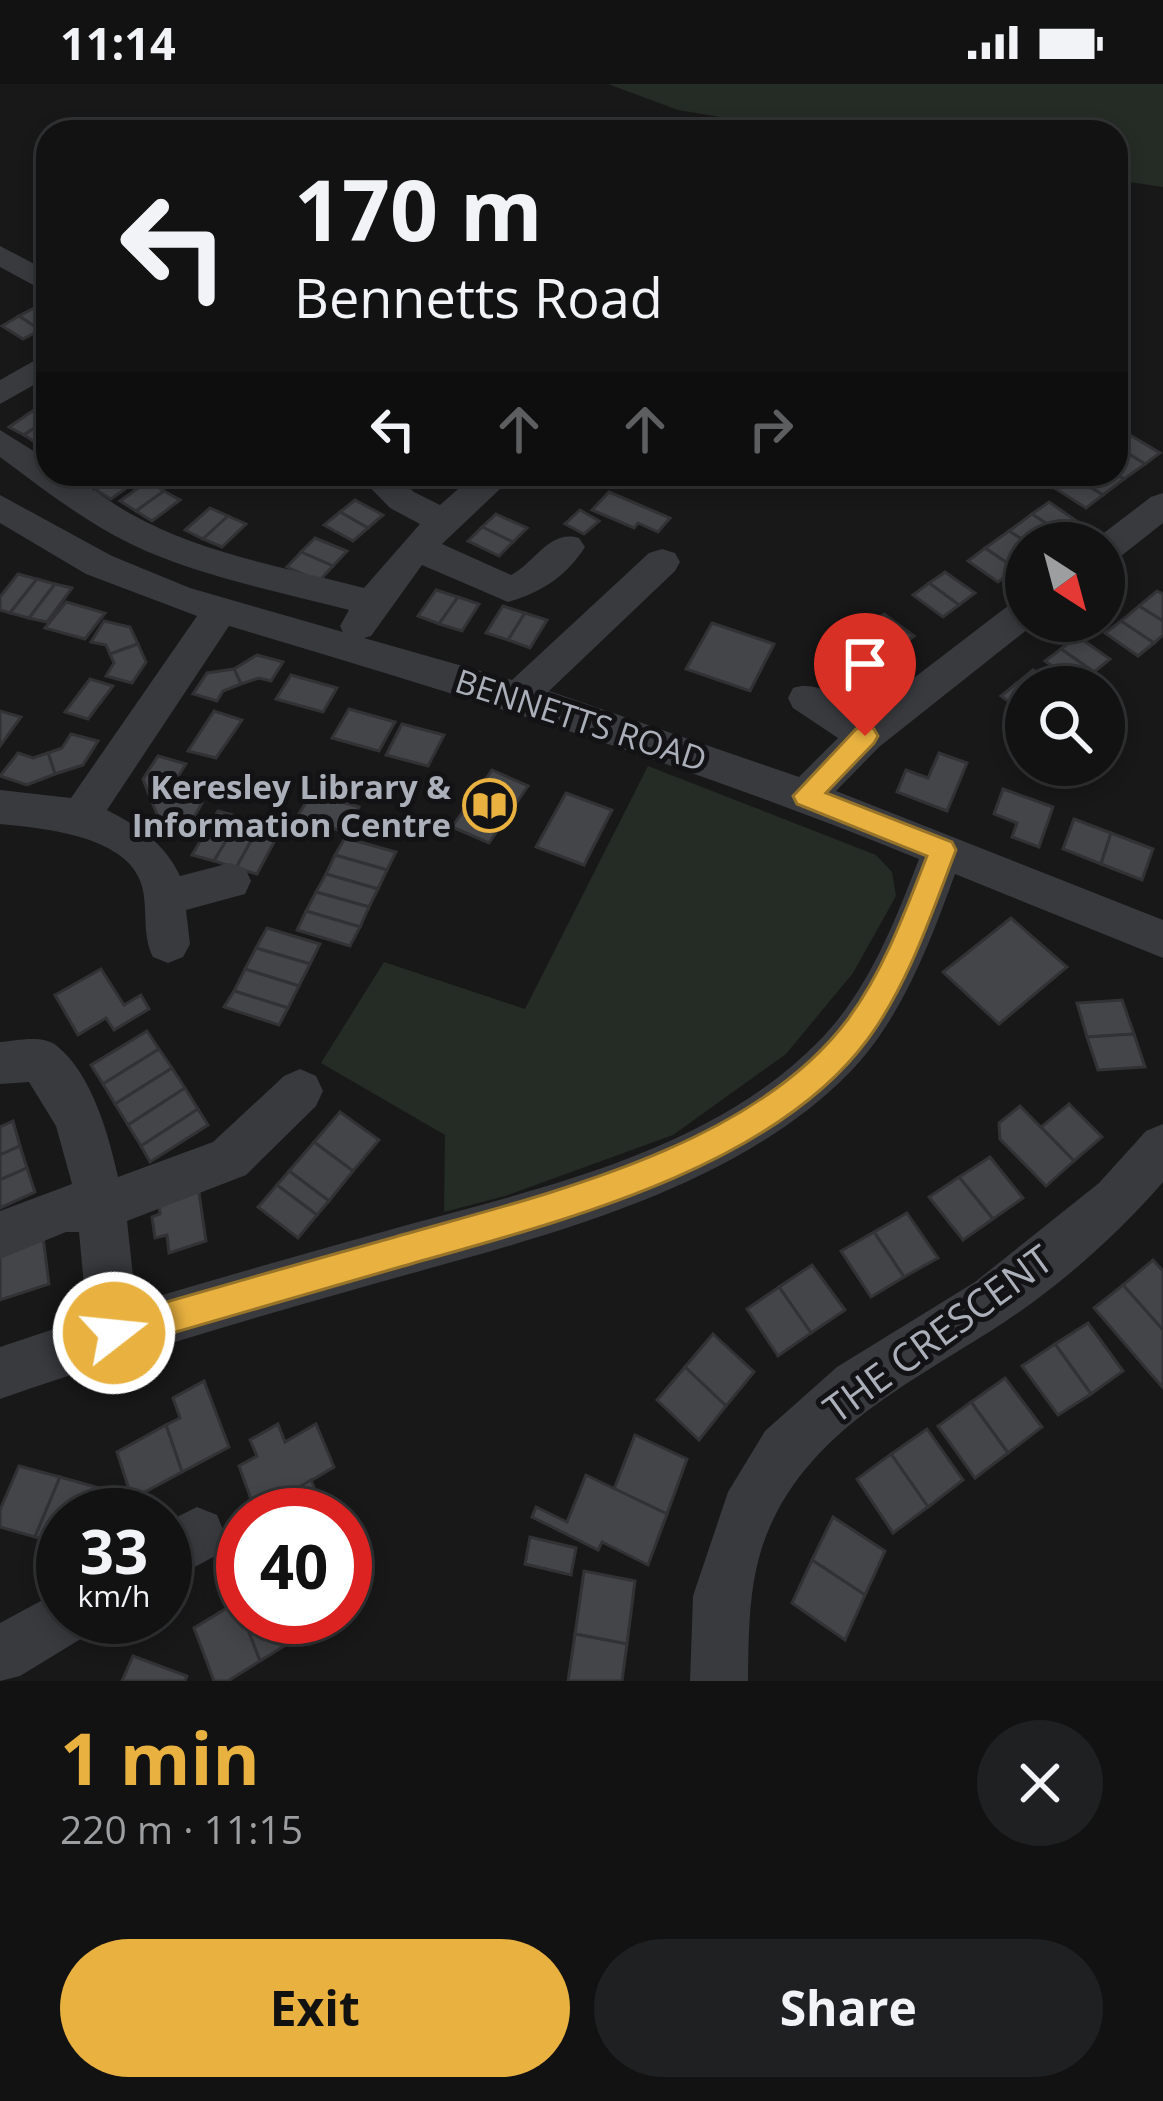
<!DOCTYPE html>
<meta charset="utf-8">
<style>
:root{--surface:#121213;--page:#1f2021;--text:#f1f3f6;--muted:#9c9ea0;--line:#313233;--accent:#e9b240}
body{margin:0;font-family:"Open Sans",sans-serif;background:var(--page);color:var(--text);height:100vh;display:flex;flex-direction:column;font-size:45px;white-space:nowrap}
*{box-sizing:border-box;margin:0}
p{font-size:39px;color:var(--muted)}
.icon{flex:none;width:66px;height:66px;fill:none;stroke:currentColor;stroke-width:2;stroke-linecap:round;stroke-linejoin:round}
.map{position:relative;height:1597px;overflow:hidden}
.panel{display:flex;flex-direction:column;background:var(--surface);flex:1}
.panel>*{flex:none}
.guide{position:absolute;left:36px;top:36px;width:1092px;height:366px;border-radius:36px;box-shadow:0 6px 18px #0003,0 0 0 3px var(--line);background:#121213;color:var(--text);overflow:hidden}
.needle{width:78px;rotate:144deg}
.fabs{position:absolute;left:1005px;top:438px;display:grid;gap:24px}
.fabs a{display:grid;place-items:center;width:120px;height:120px;border-radius:50%;background:var(--surface);box-shadow:0 6px 18px #0003,0 0 0 3px var(--line);font-size:60px}
.speed{position:absolute;left:36px;top:1404px;display:flex;gap:24px;font-size:60px;font-weight:700;text-align:center}
.speed>*{display:grid;place-content:center;width:156px;height:156px;border-radius:50%;background:var(--surface);box-shadow:0 6px 18px #0003,0 0 0 3px var(--line);line-height:1}
.speed small{font-size:30px;font-weight:400}
.speed .limit{border:18px solid #d22;background:#fff;color:#111}
.pin{position:absolute;display:grid;place-items:center;width:102px;height:102px;color:#fff;margin:-123px -51px;border-radius:50% 50% 50% 0;rotate:-45deg;box-shadow:0 0 12px #0007}
.pin .icon{rotate:45deg}
.me{position:absolute;width:132px;margin:-66px;rotate:74deg;stroke-linejoin:round;filter:drop-shadow(0 0 9px #0008)}
.turn{display:flex;align-items:center;gap:42px;height:252px;padding:0 60px;font-size:54px}
.turn .icon{width:156px;height:156px;stroke-width:2.5}
.turn b{display:block;font-size:84px;line-height:102px}
.lanes{display:flex;align-items:center;height:114px;padding:0 60px;background:#0003;justify-content:center;gap:60px;direction:ltr}
.lanes .off{opacity:.35}
.round{display:grid;place-items:center;flex:none;width:126px;height:126px;border-radius:63px;background:var(--page)}
.head{display:flex;align-items:center;justify-content:space-between;height:204px;padding:0 60px}
h1{font-size:72px;font-weight:700;line-height:90px;color:var(--accent)}
.cta{display:flex;gap:24px;margin-top:auto;padding:24px 60px}
.cta a{flex:1;height:138px;border-radius:72px;background:var(--accent);color:#111;font-size:48px;font-weight:700;line-height:138px;text-align:center}
.cta a+a{background:var(--page);color:var(--text)}
.status{display:flex;justify-content:space-between;align-items:center;height:84px;padding:0 60px;background:var(--surface);direction:ltr}
.status svg{height:33px;fill:currentColor}
.map>svg:first-child{display:block}
</style>
<div class="status"><b>11:14</b><svg viewBox="0 0 49 12"><path d="M0 12V9h3v3zM5 12V6h3v6zM10 12V3h3v9zM15 12V0h3v12zM26 1h20v11H26zM47 4h2v5h-2z"/></svg></div>
<div class="map">
<svg width="1163" height="1597" viewBox="0 0 1163 1597">
<rect width="100%" height="100%" fill="#181819"/>
<!-- green -->
<g fill="#242c25">
<polygon points="608,0 1163,0 1163,103 1116,96 1116,48 810,48 678,26"/>
<polygon points="648,682 876,771 892,788 896,812 853,889 786,970 673,1051 505,1112 444,1128 445,1051 321,979 384,878 525,925"/>
</g>
<!-- building -->
<g fill="#444549" stroke="#323235" stroke-width="3">
<polygon points="36,223 48,231 48,241 40,246 19,232"/>
<polygon points="19,232 40,246 23,255 2,242"/>
<polygon points="37,324 48,335 24,351 9,343"/>
<polygon points="48,335 48,353 38,360 24,351"/>
<polygon points="1130,351 1160,369 1145,380 1116,362"/>
<polygon points="1116,362 1145,380 1124,395 1116,390"/>
<polygon points="117,390 139,395 111,415 96,406"/>
<polygon points="1076,390 1116,390 1124,395 1103,411 1073,393"/>
<polygon points="1073,393 1103,411 1086,424 1056,405"/>
<polygon points="148,397 164,407 136,427 120,417"/>
<polygon points="164,407 180,416 152,437 136,427"/>
<polygon points="609,408 670,434 658,448 638,439 634,444 592,426"/>
<polygon points="355,416 383,431 368,444 340,428"/>
<polygon points="1049,418 1078,438 1062,450 1032,430"/>
<polygon points="210,424 228,432 203,455 185,446"/>
<polygon points="580,426 599,437 584,450 565,440"/>
<polygon points="340,428 368,444 353,457 324,441"/>
<polygon points="496,430 527,444 513,458 482,443"/>
<polygon points="1032,430 1062,450 1050,459 1028,459 1009,447"/>
<polygon points="228,432 246,440 222,463 203,455"/>
<polygon points="482,443 513,458 499,472 468,457"/>
<polygon points="1009,447 1028,459 1026,477 1016,485 985,464"/>
<polygon points="315,454 347,467 333,482 301,468"/>
<polygon points="985,464 1016,485 998,498 968,477"/>
<polygon points="301,468 333,482 319,497 287,483"/>
<polygon points="945,488 975,509 959,521 929,499"/>
<polygon points="18,490 37,495 10,529 0,526 0,513"/>
<polygon points="37,495 55,500 29,534 10,529"/>
<polygon points="929,499 959,521 943,533 913,511"/>
<polygon points="55,500 72,504 47,538 29,534"/>
<polygon points="436,506 458,513 439,540 418,532"/>
<polygon points="1157,507 1163,510 1163,537 1139,522"/>
<polygon points="458,513 479,520 462,547 439,540"/>
<polygon points="66,518 105,529 85,555 45,544"/>
<polygon points="503,522 525,529 508,556 486,549"/>
<polygon points="1139,522 1163,537 1163,551 1154,559 1121,537"/>
<polygon points="525,529 547,536 530,564 508,556"/>
<polygon points="884,530 914,552 897,565 867,542"/>
<polygon points="104,537 130,543 138,560 110,570 106,561 91,558"/>
<polygon points="1121,537 1154,559 1138,572 1105,549"/>
<polygon points="712,539 774,560 750,607 686,585"/>
<polygon points="867,542 897,565 881,577 850,554"/>
<polygon points="1077,552 1110,575 1094,588 1061,565"/>
<polygon points="138,560 146,578 132,599 106,592 114,579 110,570"/>
<polygon points="1061,565 1094,588 1078,600 1045,577"/>
<polygon points="257,571 283,578 271,597 259,594 241,600 234,585"/>
<polygon points="234,585 241,600 223,607 217,617 193,610 207,589"/>
<polygon points="1033,586 1057,603 1026,606 1017,599"/>
<polygon points="291,591 337,604 323,628 276,615"/>
<polygon points="90,595 113,602 88,635 65,628"/>
<polygon points="1017,599 1026,606 1026,630 1001,612"/>
<polygon points="349,625 395,638 379,667 332,654"/>
<polygon points="0,627 21,633 0,662"/>
<polygon points="214,627 242,636 216,674 188,667"/>
<polygon points="402,640 444,651 428,682 386,671"/>
<polygon points="71,650 98,657 83,681 55,690 48,669 62,664"/>
<polygon points="18,669 33,674 48,669 55,690 27,701 0,692"/>
<polygon points="939,669 967,679 947,727 897,708 906,686 928,694"/>
<polygon points="158,672 186,680 177,694 182,705 151,716 143,695"/>
<polygon points="492,686 528,702 489,759 452,743"/>
<polygon points="182,705 186,715 202,719 188,744 160,737 151,716"/>
<polygon points="1003,705 1053,723 1039,763 1012,753 1017,739 994,730"/>
<polygon points="312,709 359,723 344,748 297,733"/>
<polygon points="566,709 612,726 584,781 536,763"/>
<polygon points="218,727 240,733 214,777 192,771"/>
<polygon points="240,733 261,739 236,784 214,777"/>
<polygon points="1074,735 1111,749 1101,780 1063,765"/>
<polygon points="261,739 281,745 257,790 236,784"/>
<polygon points="1111,749 1153,765 1142,796 1101,780"/>
<polygon points="345,754 396,768 387,786 335,771"/>
<polygon points="335,771 387,786 378,805 326,790"/>
<polygon points="326,790 378,805 369,823 316,808"/>
<polygon points="316,808 369,823 360,843 306,827"/>
<polygon points="306,827 360,843 350,862 297,846"/>
<polygon points="1011,834 1067,883 999,940 943,888"/>
<polygon points="267,844 320,860 310,880 256,864"/>
<polygon points="256,864 310,880 299,902 245,885"/>
<polygon points="101,885 124,921 141,911 149,925 114,946 106,934 78,951 55,911"/>
<polygon points="245,885 299,902 288,924 234,907"/>
<polygon points="234,907 288,924 279,941 224,923"/>
<polygon points="1122,916 1134,950 1087,953 1077,919"/>
<polygon points="147,947 159,965 103,1000 91,981"/>
<polygon points="1134,950 1145,983 1098,986 1087,953"/>
<polygon points="159,965 172,984 115,1020 103,1000"/>
<polygon points="172,984 185,1004 128,1041 115,1020"/>
<polygon points="185,1004 198,1025 141,1062 128,1041"/>
<polygon points="1069,1020 1102,1053 1074,1077 1041,1043"/>
<polygon points="1020,1022 1074,1077 1046,1102 1000,1055 999,1039"/>
<polygon points="198,1025 208,1041 150,1078 141,1062"/>
<polygon points="340,1028 379,1056 353,1087 314,1058"/>
<polygon points="13,1037 20,1062 0,1071 0,1043"/>
<polygon points="314,1058 353,1087 329,1117 289,1087"/>
<polygon points="20,1062 27,1084 0,1096 0,1071"/>
<polygon points="990,1073 1023,1114 993,1135 959,1093"/>
<polygon points="27,1084 35,1108 0,1124 0,1096"/>
<polygon points="289,1087 329,1117 317,1131 277,1101"/>
<polygon points="959,1093 993,1135 963,1156 929,1113"/>
<polygon points="277,1101 317,1131 298,1154 258,1123"/>
<polygon points="198,1102 206,1157 169,1169 167,1151 155,1154 152,1133 160,1130 158,1112"/>
<polygon points="907,1129 938,1174 904,1193 874,1148"/>
<polygon points="42,1145 49,1200 0,1216 0,1159"/>
<polygon points="874,1148 904,1193 871,1213 841,1167"/>
<polygon points="1153,1176 1163,1187 1163,1246 1123,1201"/>
<polygon points="812,1181 845,1226 811,1249 779,1203"/>
<polygon points="1123,1201 1163,1246 1163,1304 1094,1224"/>
<polygon points="779,1203 811,1249 778,1272 747,1225"/>
<polygon points="1088,1239 1123,1287 1091,1310 1055,1260"/>
<polygon points="713,1250 754,1288 726,1322 685,1283"/>
<polygon points="1055,1260 1091,1310 1058,1331 1022,1282"/>
<polygon points="685,1283 726,1322 699,1356 657,1316"/>
<polygon points="1005,1294 1042,1343 1008,1369 971,1318"/>
<polygon points="204,1297 229,1363 182,1388 166,1341 180,1334 173,1314"/>
<polygon points="971,1318 1008,1369 975,1394 938,1342"/>
<polygon points="278,1340 285,1358 316,1340 334,1383 256,1429 239,1382 257,1372 250,1356"/>
<polygon points="166,1341 182,1388 132,1415 117,1368"/>
<polygon points="927,1345 963,1396 928,1423 891,1370"/>
<polygon points="635,1351 687,1375 667,1430 614,1405"/>
<polygon points="891,1370 928,1423 893,1449 857,1395"/>
<polygon points="19,1382 60,1393 35,1453 0,1443 0,1426"/>
<polygon points="586,1391 667,1430 648,1481 602,1458 598,1466 532,1433 536,1423 567,1438"/>
<polygon points="60,1393 103,1405 93,1431 63,1431 63,1460 35,1453"/>
<polygon points="311,1396 325,1431 257,1431 256,1429"/>
<polygon points="833,1433 885,1467 865,1511 812,1476"/>
<polygon points="530,1453 576,1464 571,1491 525,1480"/>
<polygon points="812,1476 865,1511 845,1556 792,1519"/>
<polygon points="584,1487 635,1497 627,1560 575,1550"/>
<polygon points="243,1514 243,1533 302,1533 308,1547 260,1577 237,1518"/>
<polygon points="237,1518 260,1577 228,1597 214,1597 194,1544"/>
<polygon points="575,1550 627,1560 622,1597 568,1597"/>
<polygon points="133,1572 187,1592 185,1597 122,1597"/>
</g>
<g fill="none" stroke-linecap="round" stroke-linejoin="round">
<!-- minor -->
<g fill="#393a3e" fill-rule="evenodd">
<polygon points="0,162 48,187 48,209 0,183"/>
<polygon points="48,269 48,293 0,320 0,296"/>
<path d="M0,346l48,30v14c32,0 55,25 83,40 71,40 154,53 233,74l56,-64 -30,-16 -33,-34h38l19,18 26,13 35,-31h24l5,8 -5,8 -57,54 69,31c24,-12 38,-46 68,-37l6,9c-19,30 -45,46 -77,55l-86,-37 -51,71 -7,2 148,42 137,-127 13,-4 13,4 5,9 -5,9 -126,120 250,86 39,-39 -45,-30 -5,-10 5,-10c27,-9 49,14 71,28l149,-114 13,-4v23h12l-159,126 -43,44 327,129v38l-208,-84c-25,69 -54,146 -106,199 -123,125 -330,169 -493,216 -120,34 -239,69 -356,110v-52l87,-29 -8,-86h-13l-66,27v-48l72,-27 -16,-58 -27,-44 -29,2v-42c17,-1 42,-8 57,4 35,28 52,90 61,131l95,-35 71,-66 16,-7 16,7 7,15 -7,15 -70,69 -119,46 9,82c90,-27 181,-53 271,-78 142,-39 305,-75 412,-184 49,-50 75,-117 100,-182 -226,-92 -456,-164 -690,-233l-122,184c32,17 57,32 73,66l50,-13 15,5 6,13 -6,13 -59,16 4,34 -7,13 -15,6 -15,-6c-12,-24 -4,-49 -12,-74 -16,-48 -100,-55 -141,-59v-34l71,8 126,-182 -111,-42 -86,-51v-28l112,61 78,32 153,44 -3,-6 9,-16c-72,-19 -148,-33 -216,-65 -48,-23 -90,-56 -133,-88z"/>
<polygon points="1163,409 1163,439 1116,476 1104,479 1104,459 1092,458 1151,413"/>
<path d="M1163,1040v58c-44,51 -101,102 -157,139 -85,56 -187,103 -233,199 -25,51 -24,106 -25,161h-58l3,-85 35,-104 37,-61 72,-64 138,-85 124,-99 47,-52z"/>
<polygon points="197,1423 217,1431 225,1451 217,1471 165,1499 165,1439"/>
<polygon points="63,1505 63,1533 93,1533 84,1553 20,1592 0,1597 0,1539"/>
</g>
</g>
<!-- route -->
<path fill="#e9b240" stroke="#97742a" stroke-width="3" d="M865,642l9,3 4,7 -4,7 -48,50 126,49 4,8c-25,65 -47,133 -88,189 -99,134 -322,186 -475,230 -93,27 -186,54 -279,81l-12,-5 -5,-12 5,-12 12,-4c94,-27 187,-54 281,-80 147,-42 357,-89 453,-218 36,-49 57,-107 79,-163l-130,-52 -4,-8 63,-67z"/>
<!-- icons -->
<defs>
<symbol id="library-ring" viewBox="-11 -11 22 22"><circle r="9.5" fill="#131214" stroke="#e9b240" stroke-width="1.5"/><path d="M-6-4Q-3-5.5-.7-3.5V5Q-3 3-6 4ZM6-4Q3-5.5 .7-3.5V5Q3 3 6 4Z" fill="#e9b240"/></symbol>
</defs>
<g fill-rule="evenodd">
<use href="#library-ring" x="460" y="692" width="59" height="59"/>
</g>
<g text-anchor="middle" stroke-width="10" stroke-linejoin="round" paint-order="stroke">
<!-- street labels -->
<g font-size="33" fill="#aaafb9" stroke="#131214">
<text transform="translate(581 636) rotate(18)" y="12">BENNETTS ROAD</text>
</g>
<!-- poi labels -->
<g font-size="33" font-weight="bold" fill="#aaafb9" stroke="#131214" text-anchor="end">
<text x="451" y="715">Keresley Library &amp;<tspan x="451" dy="38">Information Centre</tspan></text>
</g>
<!-- near-street labels -->
<g font-size="39" fill="#aaafb9" stroke="#131214">
<text transform="translate(938 1250) rotate(-36)" y="14">THE CRESCENT</text>
</g>
</g>
</svg>
<div class="fabs">
<a><svg class="needle" viewBox="-14 -14 28 28"><path d="M0-13l5 13h-10z" fill="#e53935"/><path d="M0 13l5-13h-10z" fill="#9c9ea0"/></svg></a>
<a><svg class="icon" aria-label="search" viewBox="0 0 24 24"><circle cx="10" cy="10" r="6"/><path d="M15 15l6 6"/></svg></a>
</div>
<div class="speed"><div>33<small>km/h</small></div><div class="limit">40</div></div>
<div class="pin" style="left:865px;top:652px;background:#d93025"><svg class="icon" aria-label="arrive" viewBox="0 0 24 24"><path d="M6 21V4h12l-3 4 3 4H6"/></svg></div>
<svg class="me" style="left:114px;top:1249px" viewBox="-20 -20 40 40"><circle r="17" fill="#e9b240" stroke="#fff" stroke-width="3"/><path d="M0-11L8 9 0 5-8 9z" fill="#fff"/></svg>
<div class="guide">
<div class="turn"><svg class="icon" aria-label="left" viewBox="0 0 24 24"><path d="M17 20v-9H6M10 6l-5 5 5 5"/></svg><div><b>170 m</b>Bennetts Road</div></div>
<div class="lanes"><svg class="icon" aria-label="left" viewBox="0 0 24 24"><path d="M17 20v-9H6M10 6l-5 5 5 5"/></svg><svg class="icon off" aria-label="ahead" viewBox="0 0 24 24"><path d="M12 20V5M6 11l6-6 6 6"/></svg><svg class="icon off" aria-label="ahead" viewBox="0 0 24 24"><path d="M12 20V5M6 11l6-6 6 6"/></svg><svg class="icon off" aria-label="right" viewBox="0 0 24 24"><path d="M7 20v-9h11M14 6l5 5-5 5"/></svg></div>
</div>
</div>
<section class="panel">
<div class="head"><div><h1>1 min</h1><p>220 m · 11:15</p></div><a class="round"><svg class="icon" aria-label="close" viewBox="0 0 24 24"><path d="M6 6l12 12M18 6L6 18"/></svg></a></div>
<div class="cta"><a>Exit</a><a>Share</a></div>
</section>
